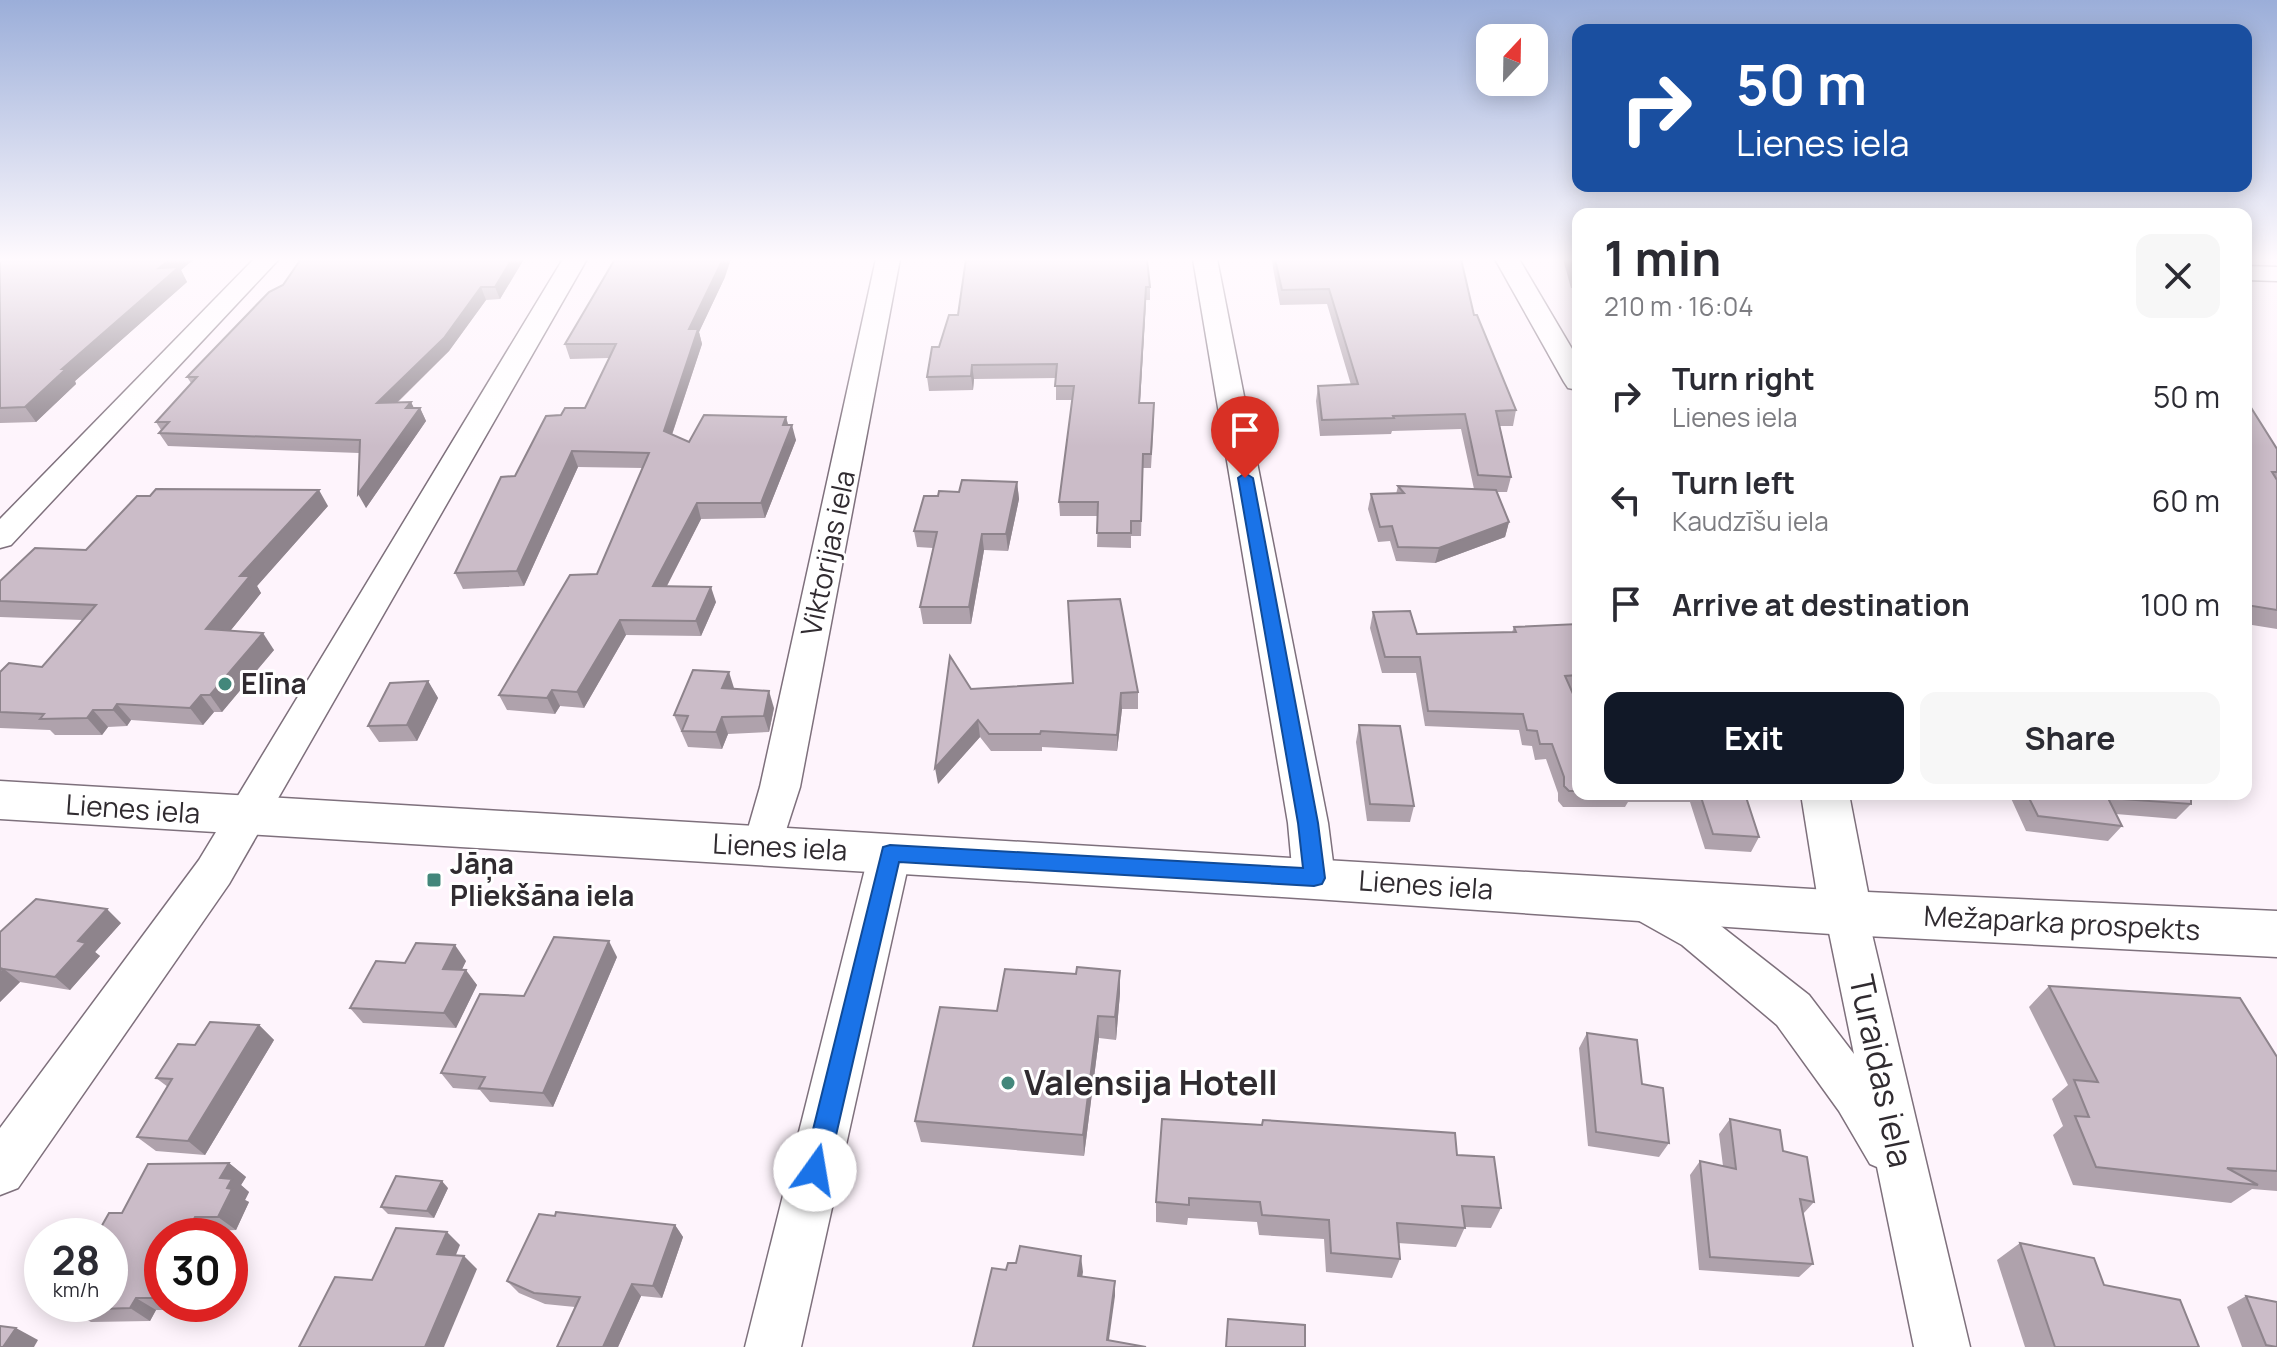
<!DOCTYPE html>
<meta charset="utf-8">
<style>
:root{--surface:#fff;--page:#f7f7f7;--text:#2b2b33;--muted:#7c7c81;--accent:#111827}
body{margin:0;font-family:Manrope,sans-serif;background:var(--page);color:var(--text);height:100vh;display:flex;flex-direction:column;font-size:30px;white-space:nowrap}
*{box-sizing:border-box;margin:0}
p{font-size:26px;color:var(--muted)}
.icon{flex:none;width:44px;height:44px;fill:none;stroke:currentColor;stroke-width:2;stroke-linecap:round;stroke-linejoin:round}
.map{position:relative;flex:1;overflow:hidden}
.panel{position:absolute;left:1572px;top:208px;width:680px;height:592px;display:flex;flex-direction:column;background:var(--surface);border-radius:16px;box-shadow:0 4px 20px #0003}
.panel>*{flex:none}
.top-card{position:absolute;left:1572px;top:24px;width:680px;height:168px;border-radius:16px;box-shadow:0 4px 20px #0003;background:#1a4fa0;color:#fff;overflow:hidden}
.needle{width:52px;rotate:22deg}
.fabs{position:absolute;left:1476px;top:24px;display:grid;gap:16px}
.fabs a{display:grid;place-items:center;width:72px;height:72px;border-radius:16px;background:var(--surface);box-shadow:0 4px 20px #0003;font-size:40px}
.speed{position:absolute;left:24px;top:1218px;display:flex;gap:16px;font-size:40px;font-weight:700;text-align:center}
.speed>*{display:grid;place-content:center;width:104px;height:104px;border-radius:50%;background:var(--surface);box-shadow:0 4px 20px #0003;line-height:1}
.speed small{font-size:20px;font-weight:400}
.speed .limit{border:12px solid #d22;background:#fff;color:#111}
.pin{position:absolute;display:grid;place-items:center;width:68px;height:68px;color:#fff;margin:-82px -34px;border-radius:50% 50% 50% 0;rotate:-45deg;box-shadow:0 0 8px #0007}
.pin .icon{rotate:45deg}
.me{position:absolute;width:88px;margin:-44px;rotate:13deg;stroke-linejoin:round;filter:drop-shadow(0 0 6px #0008)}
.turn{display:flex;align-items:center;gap:28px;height:168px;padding:0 32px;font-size:36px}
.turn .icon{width:104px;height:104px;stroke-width:2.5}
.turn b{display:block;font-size:56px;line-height:68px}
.round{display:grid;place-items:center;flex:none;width:84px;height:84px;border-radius:16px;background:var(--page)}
.overview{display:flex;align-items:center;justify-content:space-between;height:136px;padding:0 32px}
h1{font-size:48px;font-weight:700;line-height:60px}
.button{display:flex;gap:16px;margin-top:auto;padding:16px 32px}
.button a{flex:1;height:92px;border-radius:16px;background:var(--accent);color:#fff;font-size:32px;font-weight:700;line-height:92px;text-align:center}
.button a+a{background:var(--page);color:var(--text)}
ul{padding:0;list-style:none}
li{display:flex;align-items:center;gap:24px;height:104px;padding:0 32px}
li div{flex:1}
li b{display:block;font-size:30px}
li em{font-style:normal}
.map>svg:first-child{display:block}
</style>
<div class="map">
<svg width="2277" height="1347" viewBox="0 0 2277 1347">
<rect width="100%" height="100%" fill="#fef4fc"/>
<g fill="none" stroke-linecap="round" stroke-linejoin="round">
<defs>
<g id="street">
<polygon points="254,259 279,259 11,545 0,548 0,519"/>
<polygon points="563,259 587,259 229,884 18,1188 0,1195 0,1128 199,860"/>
<polygon points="876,259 900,259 800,787 777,858 763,862 749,858 743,846 760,787"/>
<polygon points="1193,259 1217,259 1328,823 1335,878 1329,890 1314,895 1299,890 1293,878 1288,823"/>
<polygon points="1495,259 1519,259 1578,359 1578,390 1568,388 1564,382"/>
<polygon points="2246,266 2277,267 2277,281 2246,280"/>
<polygon points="890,836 905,841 911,853 801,1347 745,1347 869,853 875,841"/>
<polygon points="1640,882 1712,919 1809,995 1854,1054 1825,913 1831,900 1846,895 1861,900 1867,913 1970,1347 1914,1347 1877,1167 1870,1164 1839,1111 1777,1025 1682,945 1625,913 1619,900 1625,887"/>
</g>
<polygon id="secondary" points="1801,794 1849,794 1872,913 1865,929 1846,935 1827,929 1820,913"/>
<polygon id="primary" points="0,781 1846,891 2277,911 2277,957 1846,935 1314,899 0,819"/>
</defs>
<!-- street casing -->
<use href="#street" stroke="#7e707c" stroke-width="3"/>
<!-- secondary casing -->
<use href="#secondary" stroke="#7e707c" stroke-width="3"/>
<!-- primary casing -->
<use href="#primary" stroke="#7e707c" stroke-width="3"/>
<!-- street -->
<use href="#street" fill="#fff" fill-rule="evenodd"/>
<!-- secondary -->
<use href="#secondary" fill="#fff" fill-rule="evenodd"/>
<!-- primary -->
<use href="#primary" fill="#fff" fill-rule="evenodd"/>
</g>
<!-- wall -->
<g fill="#afa2ac">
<polygon points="0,259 194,259 181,270 187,282 75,381 76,384 36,422 0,423"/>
<polygon points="524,259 500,299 486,300 449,351 398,402 411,402 414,408 420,408 426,421 366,508 359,453 168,446 159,433 161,430 156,422 191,383 187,377"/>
<polygon points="1272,259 1461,259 1474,315 1516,410 1513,426 1500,426 1511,477 1507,492 1496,492 1509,522 1505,537 1435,563 1396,561 1390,541 1378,542 1368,509 1371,494 1396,494 1398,486 1474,489 1461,429 1392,431 1391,434 1320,436 1316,401 1318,386 1351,385 1327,304 1280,305 1273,268"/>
<polygon points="1563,259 1578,259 1578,288 1571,288"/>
<polygon points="725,277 699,332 702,344 672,435 689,442 786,417 788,425 796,440 765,518 701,519 667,586 716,602 701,636 626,635 584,708 560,706 555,714 507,710 499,695 597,574 643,468 578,467 524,586 463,589 455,573 515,476 561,415 585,408 609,358 570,359 565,344"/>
<polygon points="1150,287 1150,300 1146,300 1140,403 1154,403 1154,417 1151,468 1143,468 1141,536 1131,536 1131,548 1097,547 1098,516 1060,516 1059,502 1072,400 1056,400 1056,378 974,379 973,390 929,391 927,377 939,347 958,315"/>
<polygon points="2246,406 2277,449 2277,629 2246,624"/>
<polygon points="1017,482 1019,499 1008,551 984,550 971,624 923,624 920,607 933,548 917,547 914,531 959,492"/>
<polygon points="328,506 257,586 261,593 230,631 274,650 222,712 214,712 203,725 131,720 127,726 108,727 102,735 55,735 50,730 0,728 0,672 42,667 82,620 0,617 0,581 86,550"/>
<polygon points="1373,612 1417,634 1512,632 1514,627 1578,624 1578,690 1572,691 1578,705 1578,794 1745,794 1759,837 1751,852 1705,849 1690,802 1628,802 1625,807 1563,807 1558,801 1558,793 1546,759 1535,760 1532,746 1522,745 1519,730 1425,726 1416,673 1382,673 1370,628"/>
<polygon points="428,681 438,698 417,741 379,742 368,726"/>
<polygon points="734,688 774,708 769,732 728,734 722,749 688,747 674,715"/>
<polygon points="971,689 1138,692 1138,709 1122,709 1117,751 1042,747 1042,751 991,751 980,737 938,784"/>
<polygon points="1359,725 1414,806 1410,822 1367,821 1356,742"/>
<polygon points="2009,794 2191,794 2191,804 2176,819 2116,814 2122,826 2108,841 2026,831"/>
<polygon points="121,923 95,952 100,956 70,990 20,982 0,1002 0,932"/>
<polygon points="617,957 553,1107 490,1102 480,1090 453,1088 441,1073 524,996"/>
<polygon points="466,961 462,969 477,985 456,1028 363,1023 350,1008 405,963"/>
<polygon points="2049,986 2277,1057 2277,1191 2252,1189 2231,1203 2073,1185 2053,1135 2063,1126 2052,1099 2068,1085 2029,1007"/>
<polygon points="1120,993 1116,1040 1099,1038 1084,1156 921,1142 915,1121 997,1011"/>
<polygon points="259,1025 274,1040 205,1155 156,1151 137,1137 168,1087 156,1078 195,1045"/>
<polygon points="1587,1033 1642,1084 1669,1143 1659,1157 1588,1146 1579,1048"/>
<polygon points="1730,1119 1783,1151 1814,1202 1803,1214 1813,1264 1799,1277 1699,1270 1690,1175 1700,1161 1723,1166 1719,1134"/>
<polygon points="1457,1155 1501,1208 1491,1228 1465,1227 1456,1247 1398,1243 1400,1259 1392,1278 1326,1272 1324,1239 1259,1235 1257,1222 1188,1218 1187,1225 1156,1222 1156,1202"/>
<polygon points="229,1163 246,1177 241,1185 249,1192 245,1200 249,1202 236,1230 213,1231 210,1236 162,1236 162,1304 178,1304 175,1310 156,1310 150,1321 91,1322 70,1310 122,1213"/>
<polygon points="448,1188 434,1218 388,1214 381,1207"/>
<polygon points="555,1216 675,1225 683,1237 662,1298 641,1296 618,1347 557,1347 575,1307 545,1304 519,1293 507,1281"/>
<polygon points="2020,1243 2104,1285 2199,1347 2025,1347 1997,1260"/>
<polygon points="2246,1296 2277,1347 2242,1347 2227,1307"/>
</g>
<!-- shaded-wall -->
<g fill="#8e848c">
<polygon points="170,259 194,259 181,270 187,282 75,381 76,384 36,422 25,407 159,268"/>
<polygon points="512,259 524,259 500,299 495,287"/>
<polygon points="723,259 731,259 725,277 699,332 702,344 668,446 664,431 689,329"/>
<polygon points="481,287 486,300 449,351 383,416 377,403"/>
<polygon points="1146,287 1146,300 1139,417 1139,403"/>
<polygon points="972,365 974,379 973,390 971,376"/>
<polygon points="411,402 416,413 420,408 426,421 366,508 358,494"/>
<polygon points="786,417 790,432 792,425 796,440 765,518 761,503 783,425"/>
<polygon points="572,451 578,467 524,586 517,571"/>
<polygon points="1017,482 1019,499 1008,551 1006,534"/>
<polygon points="319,490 328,506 257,586 261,593 218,646 206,629 240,576"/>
<polygon points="697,503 701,519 659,601 653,586"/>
<polygon points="1509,522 1505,537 1435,563 1439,548"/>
<polygon points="982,534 984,550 971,624 969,607"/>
<polygon points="711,587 716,602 701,636 696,621"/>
<polygon points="620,620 626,635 584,708 577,692"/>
<polygon points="263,633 274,650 222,712 210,695"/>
<polygon points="729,672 734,688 728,705 722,688"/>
<polygon points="428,681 438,698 417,741 407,725"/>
<polygon points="552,690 560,706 555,714 547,698"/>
<polygon points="769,691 774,708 769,732 764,716"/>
<polygon points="1121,693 1122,709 1117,751 1117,735"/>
<polygon points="201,695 214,712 203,725 190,708"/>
<polygon points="117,704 131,720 127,726 113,710"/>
<polygon points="93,710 108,727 102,735 87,718"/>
<polygon points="722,717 728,734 722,749 716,732"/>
<polygon points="978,720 980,737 938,784 935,768"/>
<polygon points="107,909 121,923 95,952 100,956 70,990 55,977 78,941"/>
<polygon points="609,941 617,957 553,1107 543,1093"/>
<polygon points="455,945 466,961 455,984 443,969"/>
<polygon points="4,969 20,982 0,1002 0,973"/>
<polygon points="466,970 477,985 456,1028 444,1013"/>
<polygon points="1120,971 1120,993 1116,1040 1115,1017"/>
<polygon points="1098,1016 1099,1038 1084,1156 1083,1135"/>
<polygon points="259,1025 274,1040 205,1155 188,1141"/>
<polygon points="229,1163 246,1177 241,1185 249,1192 245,1200 249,1202 236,1230 218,1217 227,1188 220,1178"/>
<polygon points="442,1181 448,1188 434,1218 427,1211"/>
<polygon points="195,1217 213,1231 210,1236 186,1236"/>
<polygon points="675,1225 683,1237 662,1298 653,1286"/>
<polygon points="447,1232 460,1245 451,1267 437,1254"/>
<polygon points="464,1256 477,1269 444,1347 425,1347"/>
<polygon points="1081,1256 1083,1272 1080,1291 1078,1276"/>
<polygon points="1115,1281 1115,1296 1108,1347 1107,1340"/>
<polygon points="162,1284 162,1302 155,1298"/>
<polygon points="632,1284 641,1296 618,1347 603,1347"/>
<polygon points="136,1298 156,1310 150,1321 130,1308"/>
<polygon points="165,1304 178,1304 175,1310"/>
<polygon points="16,1328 38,1340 34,1347 3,1347"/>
</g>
<!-- building -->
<g fill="#cbbcc8" stroke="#8e848c" stroke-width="2">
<polygon points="0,259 170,259 159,268 179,267 62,369 66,369 25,407 0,408"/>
<polygon points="301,259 512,259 495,287 481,287 444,338 377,403 411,402 406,408 420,408 358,494 360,440 159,433 169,422 156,422 197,377 187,377 269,292 283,285"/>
<polygon points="615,259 723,259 689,329 698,329 664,431 689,442 704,415 786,417 783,425 792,425 761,503 697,503 653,586 711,587 696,621 620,620 577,692 552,690 547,698 499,695 570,575 597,574 649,453 572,451 517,571 455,573 501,477 515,476 546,416 561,415 565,408 585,408 616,344 565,344"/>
<polygon points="966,259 1147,259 1150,287 1146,287 1139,403 1154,403 1151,454 1143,454 1141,521 1131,521 1131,533 1097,533 1098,502 1059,502 1074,386 1055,386 1057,364 972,365 971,376 927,377 932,347 939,347 949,315 958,315"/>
<polygon points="1275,259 1461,259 1474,315 1477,315 1516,410 1496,411 1511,477 1478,475 1465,414 1393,416 1394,418 1322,420 1318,386 1358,384 1329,289 1282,290"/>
<polygon points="1570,259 1578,259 1578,274 1575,273"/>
<polygon points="2246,406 2250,406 2277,449 2277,472 2272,472 2277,480 2277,610 2246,605"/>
<polygon points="962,480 1017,482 1006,534 982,534 969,607 920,607 937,532 914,531 924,496 938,496 939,491 959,492"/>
<polygon points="1398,486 1496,490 1509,522 1439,548 1398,547 1392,526 1380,527 1371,494 1404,493"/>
<polygon points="156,489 319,490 240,576 250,576 206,629 263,633 210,695 201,695 190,708 117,704 113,710 93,710 87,718 40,719 44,714 0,712 0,672 9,663 42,667 96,605 0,601 0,581 35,548 86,550 137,496 150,496"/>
<polygon points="1120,599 1138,692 1121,693 1117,735 1041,731 1040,734 989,734 978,720 935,768 950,656 971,689 1073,683 1068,601"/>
<polygon points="1410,611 1417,634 1516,632 1514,627 1578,624 1578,675 1565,676 1578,705 1578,791 1569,791 1564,786 1564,777 1552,744 1540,744 1537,731 1527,730 1523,714 1428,711 1420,657 1385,657 1373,612"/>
<polygon points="693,670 729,672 722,688 769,691 764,716 722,717 716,732 682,731 688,716 674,715"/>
<polygon points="428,681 407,725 368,726 390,683"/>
<polygon points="1359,725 1400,726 1414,806 1370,804"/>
<polygon points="1700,794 1745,794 1759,837 1713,834"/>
<polygon points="2027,794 2191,794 2191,804 2108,798 2122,826 2038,816"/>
<polygon points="36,899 107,909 78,941 86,943 55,977 4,969 0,973 0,969 3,969 0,968 0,932"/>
<polygon points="554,937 609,941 543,1093 479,1088 485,1077 441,1073 480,994 524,996"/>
<polygon points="416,943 455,945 443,969 466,970 444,1013 350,1008 376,961 405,963"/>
<polygon points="1077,967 1120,971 1115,1017 1098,1016 1083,1135 915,1121 940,1007 997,1011 1005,969 1076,974"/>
<polygon points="2049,986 2240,998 2277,1057 2277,1171 2227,1168 2258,1185 2096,1167 2075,1116 2089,1117 2074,1080 2098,1082"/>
<polygon points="210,1022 259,1025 188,1141 137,1137 172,1079 156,1078 178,1044 195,1045"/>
<polygon points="1587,1033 1637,1040 1642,1084 1663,1088 1669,1143 1596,1132"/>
<polygon points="1162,1119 1262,1125 1263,1120 1455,1133 1457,1155 1494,1157 1501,1208 1462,1206 1465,1228 1397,1223 1400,1259 1331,1253 1329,1220 1262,1215 1260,1202 1189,1198 1189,1205 1156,1202"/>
<polygon points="1730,1119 1780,1130 1783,1151 1807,1157 1814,1202 1800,1199 1813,1264 1710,1257 1700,1161 1736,1169"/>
<polygon points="229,1163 220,1178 232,1179 227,1188 232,1189 218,1217 195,1217 186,1236 162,1236 162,1284 155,1298 136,1298 130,1308 70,1310 73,1304 110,1304 110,1236 96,1236 109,1213 122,1213 148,1164"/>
<polygon points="396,1176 442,1181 427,1211 381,1207"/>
<polygon points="556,1212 675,1225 653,1286 632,1284 603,1347 557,1347 580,1297 534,1293 507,1281 539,1214 555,1216"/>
<polygon points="396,1228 447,1232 437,1254 464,1256 425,1347 299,1347 335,1277 372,1280"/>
<polygon points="2020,1243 2094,1258 2104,1285 2180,1300 2199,1347 2055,1347"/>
<polygon points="1020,1246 1081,1256 1078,1276 1115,1281 1107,1340 1146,1347 973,1347 992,1268 1006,1270 1008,1263 1016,1263"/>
<polygon points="2246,1296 2277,1302 2277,1347 2266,1345"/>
<polygon points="1228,1319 1305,1325 1305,1347 1226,1347"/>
<polygon points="0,1326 16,1328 3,1347 0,1347"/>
</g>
<!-- sky -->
<linearGradient id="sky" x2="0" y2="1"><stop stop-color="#9baed9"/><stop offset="0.58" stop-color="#fffafe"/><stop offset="1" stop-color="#fffafe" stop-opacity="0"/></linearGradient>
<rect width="2277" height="447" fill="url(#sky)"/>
<!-- route -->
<polygon fill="#1a73e8" stroke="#114b97" stroke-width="2" points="1245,473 1253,478 1318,823 1325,878 1322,884 1314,886 899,862 828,1170 824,1179 815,1183 806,1179 803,1170 883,847 890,845 1303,868 1298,823 1238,478"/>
<!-- markers -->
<g fill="#43877b" stroke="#fff" stroke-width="3">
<circle cx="225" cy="684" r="8"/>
<rect x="426" y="872" width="16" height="16" rx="4"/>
<circle cx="1008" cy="1083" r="8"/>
</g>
<g text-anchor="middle" stroke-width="6" stroke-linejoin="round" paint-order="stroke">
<!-- street labels -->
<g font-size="28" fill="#302b30" stroke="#fff">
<text transform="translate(828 553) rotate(-78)" y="10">Viktorijas iela</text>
<text transform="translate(133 809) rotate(4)" y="10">Lienes iela</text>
<text transform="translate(780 847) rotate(3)" y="10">Lienes iela</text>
<text transform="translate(1426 885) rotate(4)" y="10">Lienes iela</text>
<text transform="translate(2062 923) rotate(3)" y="10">Mežaparka prospekts</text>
</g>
<!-- poi labels -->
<g font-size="28" font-weight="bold" fill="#302b30" stroke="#fff" text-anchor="start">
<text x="241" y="694">Elīna</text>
<text x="450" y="874">Jāņa<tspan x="450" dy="32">Pliekšāna iela</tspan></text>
</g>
<!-- near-street labels -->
<g font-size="34" fill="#302b30" stroke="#fff">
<text transform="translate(1881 1071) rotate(78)" y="12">Turaidas iela</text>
</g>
<!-- near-poi labels -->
<g font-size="34" font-weight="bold" fill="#302b30" stroke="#fff" text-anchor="start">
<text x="1024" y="1095">Valensija Hotell</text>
</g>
</g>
</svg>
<div class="fabs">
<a><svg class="needle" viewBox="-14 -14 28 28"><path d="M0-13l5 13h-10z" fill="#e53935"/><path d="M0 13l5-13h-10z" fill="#7c7c81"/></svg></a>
</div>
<div class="speed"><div>28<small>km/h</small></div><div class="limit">30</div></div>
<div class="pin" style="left:1245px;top:478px;background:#d93025"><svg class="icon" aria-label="arrive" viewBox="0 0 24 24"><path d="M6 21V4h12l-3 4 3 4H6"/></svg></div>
<svg class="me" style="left:815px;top:1170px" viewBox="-20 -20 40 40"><circle r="19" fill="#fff"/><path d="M0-13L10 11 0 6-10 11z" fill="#1a73e8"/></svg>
<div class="top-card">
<div class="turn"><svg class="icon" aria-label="right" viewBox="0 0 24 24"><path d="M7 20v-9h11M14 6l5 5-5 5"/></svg><div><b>50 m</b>Lienes iela</div></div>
</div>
<section class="panel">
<div class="overview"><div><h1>1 min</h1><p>210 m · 16:04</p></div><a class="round"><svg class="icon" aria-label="close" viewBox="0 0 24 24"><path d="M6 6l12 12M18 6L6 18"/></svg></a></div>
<ul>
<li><svg class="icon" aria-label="right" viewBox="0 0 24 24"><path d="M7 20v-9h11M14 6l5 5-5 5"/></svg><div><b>Turn right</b><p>Lienes iela</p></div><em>50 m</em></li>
<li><svg class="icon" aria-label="left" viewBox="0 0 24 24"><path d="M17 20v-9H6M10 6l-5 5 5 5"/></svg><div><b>Turn left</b><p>Kaudzīšu iela</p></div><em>60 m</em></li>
<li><svg class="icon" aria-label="arrive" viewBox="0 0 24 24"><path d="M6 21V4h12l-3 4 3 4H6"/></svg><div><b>Arrive at destination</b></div><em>100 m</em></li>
</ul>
<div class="button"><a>Exit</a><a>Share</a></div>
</section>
</div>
